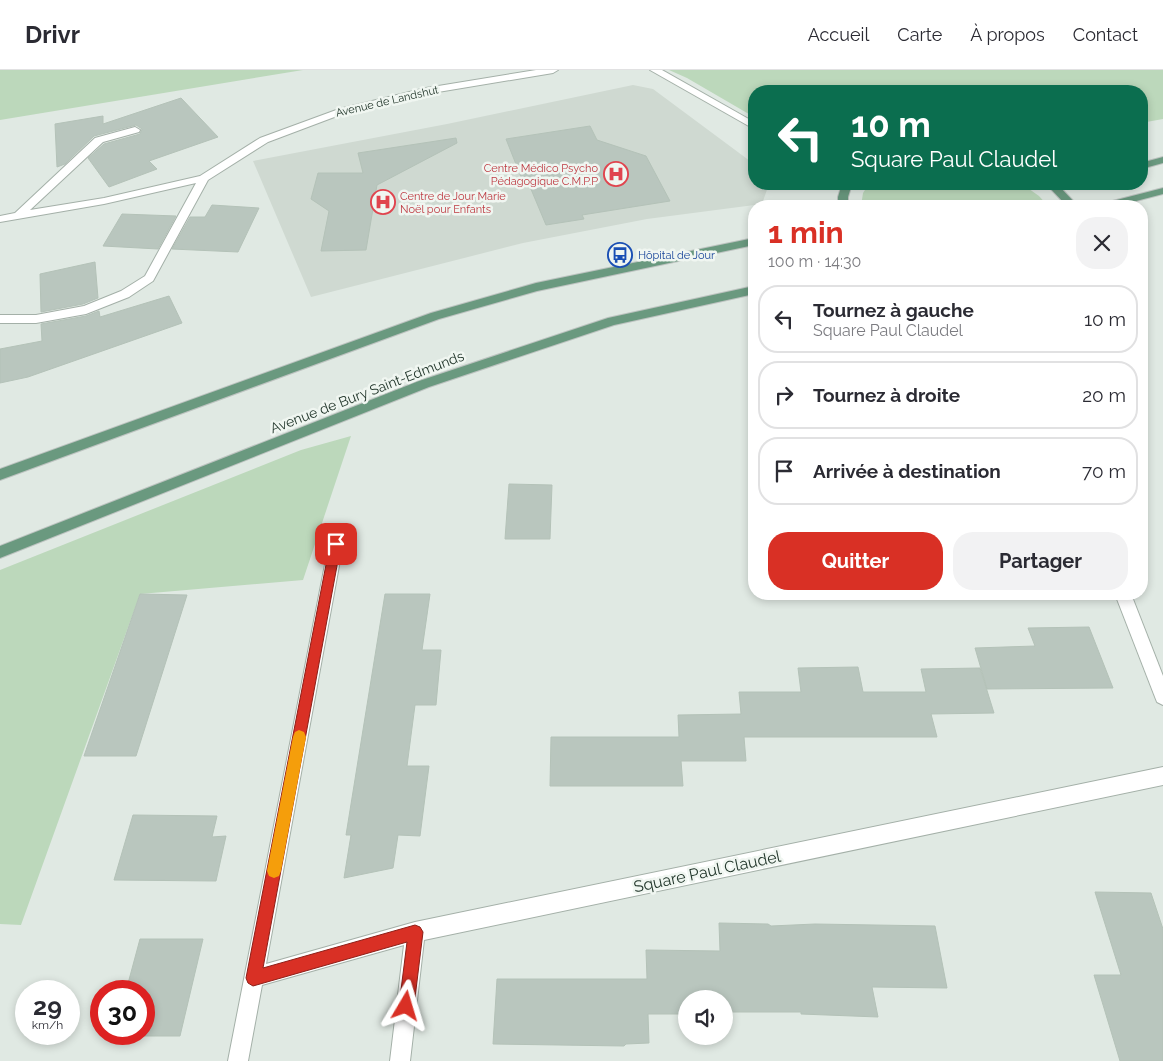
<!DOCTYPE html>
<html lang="fr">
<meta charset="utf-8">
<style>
:root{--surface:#fff;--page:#f2f2f3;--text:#2b2b33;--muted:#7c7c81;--line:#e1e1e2;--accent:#d93025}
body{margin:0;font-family:Raleway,sans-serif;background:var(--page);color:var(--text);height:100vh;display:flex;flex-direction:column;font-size:19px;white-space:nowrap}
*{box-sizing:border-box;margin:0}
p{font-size:16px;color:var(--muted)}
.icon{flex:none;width:28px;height:28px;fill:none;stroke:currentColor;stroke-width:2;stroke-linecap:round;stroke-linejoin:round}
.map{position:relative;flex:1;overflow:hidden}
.sheet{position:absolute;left:748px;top:130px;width:400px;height:400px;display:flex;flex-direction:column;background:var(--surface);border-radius:20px;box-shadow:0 2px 8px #0003}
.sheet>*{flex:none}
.top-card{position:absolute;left:748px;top:15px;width:400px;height:105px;border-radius:20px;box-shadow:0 2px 8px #0003;background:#0b6e4f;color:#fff;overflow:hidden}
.tools{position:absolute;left:678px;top:920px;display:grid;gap:10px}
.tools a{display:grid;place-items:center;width:55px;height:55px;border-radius:50%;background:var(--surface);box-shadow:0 2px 8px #0003;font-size:25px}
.speed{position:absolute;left:15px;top:910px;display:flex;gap:10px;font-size:25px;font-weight:700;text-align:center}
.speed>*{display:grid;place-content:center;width:65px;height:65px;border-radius:50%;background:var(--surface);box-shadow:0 2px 8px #0003;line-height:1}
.speed small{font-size:12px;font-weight:400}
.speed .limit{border:8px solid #d22;background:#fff;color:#111}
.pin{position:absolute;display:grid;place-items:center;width:42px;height:42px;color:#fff;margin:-21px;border-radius:10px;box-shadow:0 2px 8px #0006}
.me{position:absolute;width:55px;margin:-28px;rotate:7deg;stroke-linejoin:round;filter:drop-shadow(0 0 4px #0008)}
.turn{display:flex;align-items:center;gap:18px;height:105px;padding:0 20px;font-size:22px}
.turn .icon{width:65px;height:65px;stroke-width:2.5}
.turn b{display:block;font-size:35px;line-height:42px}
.round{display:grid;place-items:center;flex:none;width:52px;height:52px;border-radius:20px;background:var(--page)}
.summary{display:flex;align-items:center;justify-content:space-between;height:85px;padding:0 20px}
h1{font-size:30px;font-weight:700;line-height:38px;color:var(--accent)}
.cta{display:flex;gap:10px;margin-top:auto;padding:10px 20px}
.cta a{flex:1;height:58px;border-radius:20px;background:var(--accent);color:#fff;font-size:20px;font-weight:700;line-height:58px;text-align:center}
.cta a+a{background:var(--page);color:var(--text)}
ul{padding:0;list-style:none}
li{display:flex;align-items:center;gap:15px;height:68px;margin:0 10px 8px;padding:0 10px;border:2px solid var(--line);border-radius:20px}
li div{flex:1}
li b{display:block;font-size:19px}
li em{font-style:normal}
header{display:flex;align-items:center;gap:30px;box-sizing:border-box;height:70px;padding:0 25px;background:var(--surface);border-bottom:1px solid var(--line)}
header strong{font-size:24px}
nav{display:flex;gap:28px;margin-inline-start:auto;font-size:18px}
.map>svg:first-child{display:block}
</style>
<header>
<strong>Drivr</strong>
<nav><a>Accueil</a><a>Carte</a><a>À propos</a><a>Contact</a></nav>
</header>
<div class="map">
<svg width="1163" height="991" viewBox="0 0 1163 991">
<rect width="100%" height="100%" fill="#e0e9e3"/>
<!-- built -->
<polygon fill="#cfd9d1" points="633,15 653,19 754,94 754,114 769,114 762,134 647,149 523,173 311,227 253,91 447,54"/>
<!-- green -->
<g fill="#bcd8bb">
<polygon points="0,0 303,0 0,50"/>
<polygon points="669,0 1163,0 1163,49 1141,53 1141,21 754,21 754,47 687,8"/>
<polygon points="869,114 1022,114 1039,126 1048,136 861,136 863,123"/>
<polygon points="351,366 303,510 140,524 21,855 0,854 0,500 301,380"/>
</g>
<!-- building -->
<g fill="#b9c6be" stroke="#b4c2b8">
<polygon points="181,28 218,67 149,91 157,99 109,117 88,88 104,74 140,64 142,59 136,55 94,66 65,94 57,97 55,54 103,46 103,54"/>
<polygon points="590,56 597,70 646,86 670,131 582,145 584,149 546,155 528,112 523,112 506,69"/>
<polygon points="456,68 457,73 377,115 366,180 321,181 329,141 311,129 318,103 363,103 358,83"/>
<polygon points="212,135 259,138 238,182 172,179 190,147 205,147"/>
<polygon points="122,144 176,146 158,179 103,176"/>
<polygon points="95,192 98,228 83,234 41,242 40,204"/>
<polygon points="169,226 182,253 28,307 0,313 0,279 42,271 41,254 86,246 99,241 100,247"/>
<polygon points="509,414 552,415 550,469 505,469"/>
<polygon points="140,524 187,525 136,686 84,686"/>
<polygon points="385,524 430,524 422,580 441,580 436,635 415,635 407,696 429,696 420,766 398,765 393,798 344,808 351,765 346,765"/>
<polygon points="1089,557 1113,618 987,619 975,578 1035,576 1028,558"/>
<polygon points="858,597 863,622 926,622 921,599 980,598 994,643 931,644 937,667 744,667 746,691 681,691 683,716 550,716 551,667 679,667 678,645 741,644 739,622 801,622 798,598"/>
<polygon points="133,745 217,746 212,767 226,766 216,811 114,810"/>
<polygon points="1095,822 1151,823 1163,859 1163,991 1120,991 1094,905 1121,905"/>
<polygon points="719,853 768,854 771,856 815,854 935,856 947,918 872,917 878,947 801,944 801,942 724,942 724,943 724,929 686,929 686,944 648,944 649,973 626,974 624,976 493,974 497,909 647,909 646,880 720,881"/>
<polygon points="140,869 203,869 180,966 113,966 114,964 144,964 144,921 126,921"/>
</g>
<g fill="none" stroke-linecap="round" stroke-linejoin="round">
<defs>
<g id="minor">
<polygon points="536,0 558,0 553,3 426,24 345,43 268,72 208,110 153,211 129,227 86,244 36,253 0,253 0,245 36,245 84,236 121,221 145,206 196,113 104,134 0,152 0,146 15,143 95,68 135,57 140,60 139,62 103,72 30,140 104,128 200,106 260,68 339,39 426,18"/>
<polygon points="650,0 662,0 754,52 754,59"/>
<polygon points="336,468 341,470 343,474 266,894 415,852 1163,697 1163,715 424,870 410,991 390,991 404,875 262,915 248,991 228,991 329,474 331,470"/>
<polygon points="1115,524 1131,524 1163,606 1163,635 1157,632 1155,627"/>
</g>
<g id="major">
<polygon points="1163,87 1163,93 1141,99 1141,93"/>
<polygon points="842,114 852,114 848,127 848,136 838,136 838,127"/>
<polygon points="1046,114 1057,114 1078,136 1067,136"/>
<polygon points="1163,118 1163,124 1117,136 1100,136 1101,134"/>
<polygon points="754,168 754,175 537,221 439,249 0,410 0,399 431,243 536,213"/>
<polygon points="754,216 754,224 614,255 429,317 0,488 0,476 419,311 608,248"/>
</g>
</defs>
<!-- minor casing -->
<use href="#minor" stroke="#a4b0a8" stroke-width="2"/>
<!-- major casing -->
<use href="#major" stroke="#bdc3c0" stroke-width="2"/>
<!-- minor -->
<use href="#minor" fill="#fff" fill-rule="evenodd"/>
<!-- major -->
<use href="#major" fill="#6a997f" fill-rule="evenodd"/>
</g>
<!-- route -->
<polygon fill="#d93025" stroke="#8d1f18" points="336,470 341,474 263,898 415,855 420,857 423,862 414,936 412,941 406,943 401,941 399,936 407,872 253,916 248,913 246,908 330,474"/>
<!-- slow -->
<polygon fill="#f59e0b" points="299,660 304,662 306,667 281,801 279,806 274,808 269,806 267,801 293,667 295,662"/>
<!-- icons -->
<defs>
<symbol id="hospital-ring" viewBox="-11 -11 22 22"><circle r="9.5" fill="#f0f6f1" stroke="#e0444e" stroke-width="1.5"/><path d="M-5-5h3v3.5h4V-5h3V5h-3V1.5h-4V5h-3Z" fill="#e0444e"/></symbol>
<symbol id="bus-ring" viewBox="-11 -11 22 22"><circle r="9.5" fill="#f0f6f1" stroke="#1a4fb4" stroke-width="1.5"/><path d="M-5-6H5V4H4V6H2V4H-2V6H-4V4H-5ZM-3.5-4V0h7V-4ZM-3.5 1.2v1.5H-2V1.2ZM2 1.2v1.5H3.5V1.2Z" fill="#1a4fb4"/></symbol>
</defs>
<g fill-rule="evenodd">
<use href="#hospital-ring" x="602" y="90" width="28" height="28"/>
<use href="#hospital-ring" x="369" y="118" width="28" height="28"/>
<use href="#bus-ring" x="606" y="171" width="28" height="28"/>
</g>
<g text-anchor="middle" stroke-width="5" stroke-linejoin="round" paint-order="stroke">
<!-- far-street labels -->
<g font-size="11" fill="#23372c" stroke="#f0f6f1">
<text transform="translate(387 31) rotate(-13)" y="4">Avenue de Landshut</text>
</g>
<!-- far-health labels -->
<g font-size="11" fill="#be3a42" stroke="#f0f6f1" text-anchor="end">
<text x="598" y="102">Centre Médico Psycho<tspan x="598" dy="13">Pédagogique C.M.P.P</tspan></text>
<text x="400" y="130" text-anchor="start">Centre de Jour Marie<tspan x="400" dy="13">Noël pour Enfants</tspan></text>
</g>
<!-- far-transit labels -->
<g font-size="11" fill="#164399" stroke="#f0f6f1" text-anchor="start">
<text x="638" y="189">Hôpital de Jour</text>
</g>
<!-- street labels -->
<g font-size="14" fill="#23372c" stroke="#f0f6f1">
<text transform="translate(367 322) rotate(-21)" y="5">Avenue de Bury Saint-Edmunds</text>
</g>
<!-- near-street labels -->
<g font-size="16" fill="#23372c" stroke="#f0f6f1">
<text transform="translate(707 801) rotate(-12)" y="6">Square Paul Claudel</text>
</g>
</g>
</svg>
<div class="tools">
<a><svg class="icon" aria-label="sound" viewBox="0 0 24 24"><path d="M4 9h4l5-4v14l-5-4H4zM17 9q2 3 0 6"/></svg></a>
</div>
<div class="speed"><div>29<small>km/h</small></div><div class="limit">30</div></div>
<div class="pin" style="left:336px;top:474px;background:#d93025"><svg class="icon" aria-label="arrive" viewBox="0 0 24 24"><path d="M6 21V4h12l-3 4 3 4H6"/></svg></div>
<svg class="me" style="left:406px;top:936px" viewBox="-20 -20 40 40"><path d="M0-17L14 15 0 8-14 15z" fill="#d93025" stroke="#fff" stroke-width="4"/></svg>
<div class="top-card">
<div class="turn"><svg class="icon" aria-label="left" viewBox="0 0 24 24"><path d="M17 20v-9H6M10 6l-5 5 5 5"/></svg><div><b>10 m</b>Square Paul Claudel</div></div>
</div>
<section class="sheet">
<div class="summary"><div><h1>1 min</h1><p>100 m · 14:30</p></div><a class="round"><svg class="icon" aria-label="close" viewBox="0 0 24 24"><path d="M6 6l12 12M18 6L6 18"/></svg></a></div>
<ul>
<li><svg class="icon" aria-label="left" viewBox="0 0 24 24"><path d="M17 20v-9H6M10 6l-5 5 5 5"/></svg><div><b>Tournez à gauche</b><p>Square Paul Claudel</p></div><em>10 m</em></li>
<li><svg class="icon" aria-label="right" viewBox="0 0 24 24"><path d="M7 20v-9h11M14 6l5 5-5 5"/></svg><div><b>Tournez à droite</b></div><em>20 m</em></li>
<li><svg class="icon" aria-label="arrive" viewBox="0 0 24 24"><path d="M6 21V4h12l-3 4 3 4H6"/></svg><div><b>Arrivée à destination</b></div><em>70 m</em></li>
</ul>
<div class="cta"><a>Quitter</a><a>Partager</a></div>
</section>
</div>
